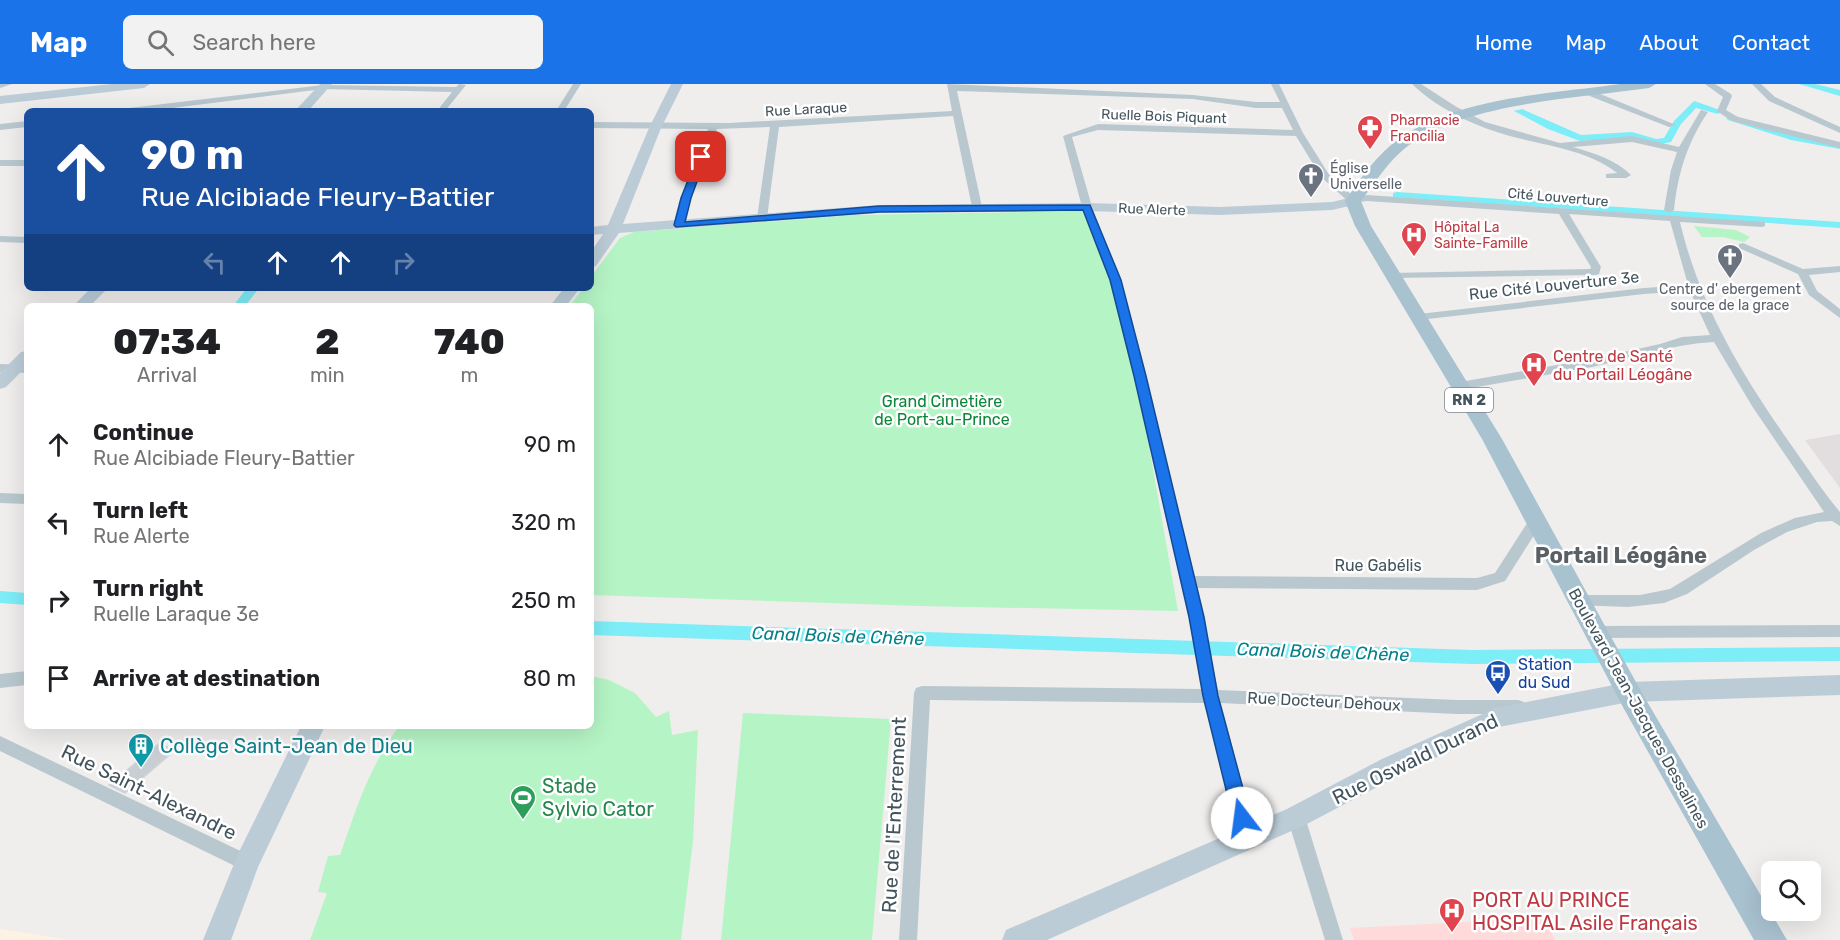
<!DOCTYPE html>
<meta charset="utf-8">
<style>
:root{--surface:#fff;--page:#f2f2f2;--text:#202124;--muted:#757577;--accent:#1a73e8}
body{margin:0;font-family:Rubik,sans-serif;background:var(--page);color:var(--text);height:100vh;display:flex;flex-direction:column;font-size:22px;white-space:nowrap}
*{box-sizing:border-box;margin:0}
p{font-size:20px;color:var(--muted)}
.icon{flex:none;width:33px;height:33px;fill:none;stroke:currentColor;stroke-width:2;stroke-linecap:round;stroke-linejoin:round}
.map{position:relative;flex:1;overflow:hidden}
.side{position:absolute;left:24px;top:219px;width:570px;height:426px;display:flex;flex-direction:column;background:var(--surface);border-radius:9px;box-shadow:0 6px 24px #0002}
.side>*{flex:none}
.hud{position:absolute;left:24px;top:24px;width:570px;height:183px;border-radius:9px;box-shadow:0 6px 24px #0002;background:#1a4fa0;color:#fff;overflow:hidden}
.fabs{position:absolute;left:1761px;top:777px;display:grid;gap:12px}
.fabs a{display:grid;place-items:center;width:60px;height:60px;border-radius:9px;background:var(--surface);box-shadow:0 6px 24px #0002;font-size:30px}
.pin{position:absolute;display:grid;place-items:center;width:51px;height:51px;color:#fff;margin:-26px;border-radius:12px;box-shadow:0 3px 9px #0006}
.me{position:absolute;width:66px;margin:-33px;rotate:345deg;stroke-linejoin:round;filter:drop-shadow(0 0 4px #0008)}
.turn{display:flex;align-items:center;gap:21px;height:126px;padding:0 18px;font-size:27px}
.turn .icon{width:78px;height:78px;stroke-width:2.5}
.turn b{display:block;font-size:42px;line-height:51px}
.lanes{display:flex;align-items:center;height:57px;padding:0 18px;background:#0003;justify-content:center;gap:30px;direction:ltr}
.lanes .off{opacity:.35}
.eta{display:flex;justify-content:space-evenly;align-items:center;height:102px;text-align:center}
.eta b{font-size:36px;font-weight:800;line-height:42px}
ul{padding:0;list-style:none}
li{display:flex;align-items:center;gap:18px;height:78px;padding:0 18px}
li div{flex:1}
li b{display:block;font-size:22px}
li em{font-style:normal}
header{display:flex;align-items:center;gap:36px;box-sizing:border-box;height:84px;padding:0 30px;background:var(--accent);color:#fff}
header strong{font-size:28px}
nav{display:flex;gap:33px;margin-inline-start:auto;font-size:21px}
.search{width:420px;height:54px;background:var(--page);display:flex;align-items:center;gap:15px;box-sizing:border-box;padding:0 21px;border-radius:9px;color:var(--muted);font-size:22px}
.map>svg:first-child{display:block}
</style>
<header>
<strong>Map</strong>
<div class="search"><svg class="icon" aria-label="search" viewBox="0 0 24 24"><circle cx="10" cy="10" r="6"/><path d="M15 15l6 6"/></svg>Search here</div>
<nav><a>Home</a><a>Map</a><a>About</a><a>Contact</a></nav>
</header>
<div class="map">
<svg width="1840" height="856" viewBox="0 0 1840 856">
<rect width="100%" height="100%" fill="#f0eded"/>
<!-- commercial -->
<polygon fill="#fef3e3" points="0,845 70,856 0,856"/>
<!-- education -->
<polygon fill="#e2dedf" points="1840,350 1840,404 1805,356"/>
<!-- medical -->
<polygon fill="#fedadb" points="1544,834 1555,856 1354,856 1350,844"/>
<!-- green -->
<g fill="#b5f4c5">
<polygon points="1083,127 1108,185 1133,271 1178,527 920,522 591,511 591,222 570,222 583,204 591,204 591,193 620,154 634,148 855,131"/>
<polygon points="1694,142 1736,146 1750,153 1744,158 1723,153 1702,153"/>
<path d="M591,592l18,4 26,13 21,24 13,-6 3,24 26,-5 -5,111 -12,99h-371l17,-47 -9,-1 10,-36 12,-1c18,-51 28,-85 59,-129h192z"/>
<polygon points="743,629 891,635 872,856 721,856"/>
</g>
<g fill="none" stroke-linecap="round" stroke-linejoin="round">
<!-- canal -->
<g fill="#7dedf7" fill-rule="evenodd">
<polygon points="1799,0 1815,0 1840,6 1840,12"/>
<polygon points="1694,17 1723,27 1718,30 1696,24 1681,40 1671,58 1656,61 1632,54 1580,57 1548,45 1514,27 1522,25 1581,51 1632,48 1656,55 1664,54 1674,37"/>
<polygon points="1731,31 1796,51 1840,59 1840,65 1791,56 1728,36 1726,34"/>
<polygon points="1397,108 1840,138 1840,144 1393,113 1393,109"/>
<polygon points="247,204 259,204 245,222 233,222"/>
<polygon points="0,507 27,509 27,521 0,519"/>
<polygon points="591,537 1472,566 1840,563 1840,577 1472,580 591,551"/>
</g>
</g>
<!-- building -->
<polygon fill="#c8ced3" stroke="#d0d4da" stroke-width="1.5" points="161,658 173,668 125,709 109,701"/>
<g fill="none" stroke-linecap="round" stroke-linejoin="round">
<!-- street -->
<g fill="#b9c8cf" fill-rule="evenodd">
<polygon points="0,0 12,0 0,4"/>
<polygon points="459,0 466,1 445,27 437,27 452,8 323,5 149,27 125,27 129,24 323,1 456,3"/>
<polygon points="573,0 581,0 564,27 556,27"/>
<path d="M947,0l246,11 63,7h24l-9,-18h8l24,49 25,40 27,25 12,-3 398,27v4l-3,1 -82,-5c20,85 64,156 114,227 15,21 29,43 46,63v14l-8,-5 -15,1 -30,10 -33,18 -67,44 -23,9 -36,4 -53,-2 -2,-4 2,-4 5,-2h60l30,-6 91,-56 34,-15 29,-6 -72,-106 -38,-64c-42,2 -81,16 -122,25 -44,8 -88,15 -132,23l-6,-4 6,-4 132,-23 68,-15 22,-7 28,-2 -20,-44 -46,3 -225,26 -6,-3 6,-3 225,-26 44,-3 -18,-64 -101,-7 32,53 -2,7 -4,1 -201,3 -5,-3 1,-2 200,-4 1,-2 -32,-53 -192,-13 -17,2 -29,-26 -25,-41 -198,-6 -26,7 20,70 28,73 26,96 48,200 283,2 18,-5 36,-56 5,-1 7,5 -38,60 -28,9 -281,-2 22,102 239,10h61l6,2 2,5 -2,5 -6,2h-61l-236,-11 35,135 -3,6 -6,2 -6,-2 -3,-6 -33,-135 -275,-3 -13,240h-18l15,-247 2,-5 6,-2 280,3 -13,-72 -55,-241 -24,-96 -28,-73 -19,-71 35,-12 195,6 -11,-22h-26l-63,-9 -236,-8 25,116 -2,2 -8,-2 -19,-91 -174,11 -12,91 -5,3 -5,-3 13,-91 -53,2 -26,69 -7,27 -5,3 -5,-3 7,-27 27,-69 -117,-1v-6l138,1 223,-12z"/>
<path d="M1412,0h9l34,22 30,16 75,21 72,-7 47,11 22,-37 7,2c-21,31 -30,61 -34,98l-5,3 -5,-3 7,-40 6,-18 -45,-10 -59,5c20,6 42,12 58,28l-5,3h-20v-4l11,-1c-26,-21 -63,-26 -95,-34 -39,-9 -81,-27 -110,-55z"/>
<polygon points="1705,0 1715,0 1731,10 1732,12 1726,26 1738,33 1840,58 1840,64 1732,37 1717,27 1723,13"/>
<polygon points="1752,0 1761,0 1775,13 1840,43 1840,49 1769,17"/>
<polygon points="1587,7 1593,7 1676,41 1669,43 1587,11"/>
<polygon points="27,37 27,43 0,46 0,40"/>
<rect x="0" y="76" width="27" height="6"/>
<polygon points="0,152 27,153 27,159 0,158"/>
<polygon points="1743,159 1803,185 1840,182 1840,188 1809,191 1817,207 1840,225 1840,234 1809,211 1798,190 1739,164 1739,160"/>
<polygon points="0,280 27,281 27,289 0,288"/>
<polygon points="0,409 27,410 27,420 0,419"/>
<polygon points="1840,541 1840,553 1596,554 1591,552 1588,548 1591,544 1596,542"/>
<polygon points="27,587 27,601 0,604 0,590"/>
<polygon points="0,652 253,773 256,779 253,785 247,788 241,785 0,667"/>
<polygon points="1296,725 1302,727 1305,733 1343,856 1325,856 1287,733 1290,727"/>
</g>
<!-- secondary -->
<g fill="#bbccd7" fill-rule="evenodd">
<polygon points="112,0 150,0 144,4 0,20 0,12"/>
<polygon points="320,0 332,0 308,27 295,27"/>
<polygon points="671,0 683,0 661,44 623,140 879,121 1087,119 1220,123 1332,118 1353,113 1360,117 1358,120 1332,126 1220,131 1087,127 879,129 619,149 596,182 591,184 591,168 603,150 591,151 591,143 608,141 649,44"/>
<polygon points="91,204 108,204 90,222 73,222"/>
<polygon points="564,204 580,204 566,222 550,222"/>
<polygon points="27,267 27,282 6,303 0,305 0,289 21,268"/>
<polygon points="1840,591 1840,611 1629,618 1499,643 1400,691 1305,741 1047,856 1002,856 1006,846 1287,725 1382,675 1496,624 1629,598"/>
<polygon points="301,642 325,642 258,783 231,856 203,856 238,770"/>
</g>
<!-- primary -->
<path fill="#a9c2d0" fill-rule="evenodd" d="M1620,0h36l-7,4c-70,10 -183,15 -240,57 -20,15 -33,36 -48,56l10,25 131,213 140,254 145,247h-33l-130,-231 -142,-270 -127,-213 -10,-25c15,-22 32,-47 54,-62 59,-42 151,-45 221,-55z"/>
</g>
<!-- route -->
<polygon fill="#1a73e8" stroke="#114b97" stroke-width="1.5" points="698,71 706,73 691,114 685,138 879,122 1090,121 1121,196 1146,292 1204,533 1218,612 1251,734 1248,740 1242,742 1236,740 1233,734 1203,612 1189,533 1134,292 1110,196 1083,126 879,128 676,143 674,141 681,114"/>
<!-- icons -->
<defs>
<symbol id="pharmacy-pin" viewBox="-11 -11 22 30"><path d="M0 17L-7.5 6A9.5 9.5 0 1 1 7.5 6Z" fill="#e0444e" stroke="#fff"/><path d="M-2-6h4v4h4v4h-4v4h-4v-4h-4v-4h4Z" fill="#fff"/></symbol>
<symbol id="church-pin" viewBox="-11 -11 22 30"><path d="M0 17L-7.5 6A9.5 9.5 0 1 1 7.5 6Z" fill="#6b7280" stroke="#fff"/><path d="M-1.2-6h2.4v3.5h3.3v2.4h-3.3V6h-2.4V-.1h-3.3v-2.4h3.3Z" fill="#fff"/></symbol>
<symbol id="hospital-pin" viewBox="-11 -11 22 30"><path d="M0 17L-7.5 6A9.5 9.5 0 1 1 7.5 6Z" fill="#e0444e" stroke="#fff"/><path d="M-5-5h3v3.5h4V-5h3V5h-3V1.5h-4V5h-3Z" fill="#fff"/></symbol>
<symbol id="bus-pin" viewBox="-11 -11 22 30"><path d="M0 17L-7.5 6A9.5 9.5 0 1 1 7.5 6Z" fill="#1a4fb4" stroke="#fff"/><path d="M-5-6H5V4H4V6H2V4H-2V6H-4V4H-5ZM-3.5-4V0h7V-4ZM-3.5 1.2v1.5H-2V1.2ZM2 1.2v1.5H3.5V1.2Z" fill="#fff"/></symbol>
<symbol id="building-pin" viewBox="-11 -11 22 30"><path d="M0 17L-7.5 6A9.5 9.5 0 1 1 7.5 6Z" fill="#0f9aa8" stroke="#fff"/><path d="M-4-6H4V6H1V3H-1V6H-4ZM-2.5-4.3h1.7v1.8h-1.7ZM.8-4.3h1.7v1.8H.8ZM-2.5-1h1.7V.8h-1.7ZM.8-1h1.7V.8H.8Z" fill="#fff"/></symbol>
<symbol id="stadium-pin" viewBox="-11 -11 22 30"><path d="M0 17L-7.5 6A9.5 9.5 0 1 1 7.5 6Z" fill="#2e9e5b" stroke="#fff"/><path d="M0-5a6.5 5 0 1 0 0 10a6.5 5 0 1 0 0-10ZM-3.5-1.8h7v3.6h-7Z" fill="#fff"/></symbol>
</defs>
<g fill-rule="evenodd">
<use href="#pharmacy-pin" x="1355" y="29" width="30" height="40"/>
<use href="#church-pin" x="1296" y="77" width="30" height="40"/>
<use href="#hospital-pin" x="1399" y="136" width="30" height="40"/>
<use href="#church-pin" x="1715" y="158" width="30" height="40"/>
<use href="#hospital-pin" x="1519" y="266" width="30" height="40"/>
<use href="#bus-pin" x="1483" y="574" width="30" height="40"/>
<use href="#building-pin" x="126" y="647" width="30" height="40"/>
<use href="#stadium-pin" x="508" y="699" width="30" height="40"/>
<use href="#hospital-pin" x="1437" y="812" width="30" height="40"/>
</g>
<g text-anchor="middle" stroke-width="5" stroke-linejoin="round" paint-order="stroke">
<!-- far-street labels -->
<g font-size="14" fill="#43545d" stroke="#fff">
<text transform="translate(806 25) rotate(-3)" y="5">Rue Laraque</text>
<text transform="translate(1164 32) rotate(2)" y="5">Ruelle Bois Piquant</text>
<text transform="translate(1558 113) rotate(5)" y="5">Cité Louverture</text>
<text transform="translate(1152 125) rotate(2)" y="5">Rue Alerte</text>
</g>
<!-- far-health labels -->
<g font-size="14" fill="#be3a42" stroke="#fff" text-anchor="start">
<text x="1390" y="41">Pharmacie<tspan x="1390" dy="16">Francilia</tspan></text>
<text x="1434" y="148">Hôpital La<tspan x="1434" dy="16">Sainte-Famille</tspan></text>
</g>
<!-- far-worship labels -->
<g font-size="14" fill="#5b616d" stroke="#fff" text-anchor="start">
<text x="1330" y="89">Église<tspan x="1330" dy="16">Universelle</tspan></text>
<text x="1730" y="210" text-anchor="middle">Centre d' ebergement<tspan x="1730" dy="16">source de la grace</tspan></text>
</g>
<!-- shield labels -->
<rect fill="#fff" stroke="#7b878e" stroke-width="1.5" x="1445" y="304" width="48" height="24" rx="4.5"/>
<g font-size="15" font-weight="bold" fill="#43545d">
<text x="1469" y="321">RN 2</text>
</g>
<!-- street labels -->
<g font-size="16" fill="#43545d" stroke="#fff">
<text transform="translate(1554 201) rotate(-6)" y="6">Rue Cité Louverture 3e</text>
<text x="1378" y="487">Rue Gabélis</text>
<text transform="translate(1324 617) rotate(3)" y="6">Rue Docteur Dehoux</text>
<text transform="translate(1639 624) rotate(61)" y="6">Boulevard Jean-Jacques Dessalines</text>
</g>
<!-- health labels -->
<g font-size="16" fill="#be3a42" stroke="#fff" text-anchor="start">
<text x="1553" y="278">Centre de Santé<tspan x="1553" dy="18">du Portail Léogâne</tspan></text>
</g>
<!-- park labels -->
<g font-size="16" fill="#0b8739" stroke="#fff">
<text x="942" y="323">Grand Cimetière<tspan x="942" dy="18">de Port-au-Prince</tspan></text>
</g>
<!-- transit labels -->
<g font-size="16" fill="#164399" stroke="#fff" text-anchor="start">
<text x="1518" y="586">Station<tspan x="1518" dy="18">du Sud</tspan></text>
</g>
<!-- water labels -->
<g font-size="18" font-style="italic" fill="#04808a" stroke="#fff">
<text transform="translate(838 552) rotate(2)" y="6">Canal Bois de Chêne</text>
<text transform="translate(1323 568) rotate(2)" y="6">Canal Bois de Chêne</text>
</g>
<!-- near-culture labels -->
<g font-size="20" fill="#0d838f" stroke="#fff" text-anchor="start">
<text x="160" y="669">Collège Saint-Jean de Dieu</text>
</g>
<!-- near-street labels -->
<g font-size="20" fill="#43545d" stroke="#fff">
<text transform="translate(1415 675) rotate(-26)" y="7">Rue Oswald Durand</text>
<text transform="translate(149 708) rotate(26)" y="7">Rue Saint-Alexandre</text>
<text transform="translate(894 731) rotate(-87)" y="7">Rue de l'Enterrement</text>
</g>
<!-- near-leisure labels -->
<g font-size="20" fill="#27864d" stroke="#fff" text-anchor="start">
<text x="542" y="709">Stade<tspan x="542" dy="23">Sylvio Cator</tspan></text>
</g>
<!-- near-health labels -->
<g font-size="20" fill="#be3a42" stroke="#fff" text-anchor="start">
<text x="1472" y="823">PORT AU PRINCE<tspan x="1472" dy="23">HOSPITAL Asile Français</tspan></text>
</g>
<!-- district labels -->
<g font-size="22" font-weight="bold" fill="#595f63" stroke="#fff">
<text x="1621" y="479">Portail Léogâne</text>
</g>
</g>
</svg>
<div class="fabs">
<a><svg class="icon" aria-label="search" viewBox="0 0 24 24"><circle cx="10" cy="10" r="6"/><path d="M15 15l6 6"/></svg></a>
</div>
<div class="pin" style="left:701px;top:73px;background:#d93025"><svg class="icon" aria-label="arrive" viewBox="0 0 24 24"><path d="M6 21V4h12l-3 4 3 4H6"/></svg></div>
<svg class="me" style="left:1242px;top:734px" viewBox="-20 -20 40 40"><circle r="19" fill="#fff"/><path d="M0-13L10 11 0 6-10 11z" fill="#1a73e8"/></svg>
<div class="hud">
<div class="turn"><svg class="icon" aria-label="ahead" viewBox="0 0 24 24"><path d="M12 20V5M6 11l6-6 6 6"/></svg><div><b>90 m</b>Rue Alcibiade Fleury-Battier</div></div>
<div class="lanes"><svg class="icon off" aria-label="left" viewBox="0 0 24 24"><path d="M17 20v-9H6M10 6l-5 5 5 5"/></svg><svg class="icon" aria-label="ahead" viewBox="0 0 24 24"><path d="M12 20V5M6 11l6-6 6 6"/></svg><svg class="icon" aria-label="ahead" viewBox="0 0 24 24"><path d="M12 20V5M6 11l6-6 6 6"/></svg><svg class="icon off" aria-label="right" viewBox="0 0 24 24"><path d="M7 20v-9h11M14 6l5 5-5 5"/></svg></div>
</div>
<section class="side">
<div class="eta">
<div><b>07:34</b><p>Arrival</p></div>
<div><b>2</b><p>min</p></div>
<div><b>740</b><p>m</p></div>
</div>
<ul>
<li><svg class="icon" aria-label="ahead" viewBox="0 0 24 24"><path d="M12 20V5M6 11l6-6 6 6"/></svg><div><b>Continue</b><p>Rue Alcibiade Fleury-Battier</p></div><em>90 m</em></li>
<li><svg class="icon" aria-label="left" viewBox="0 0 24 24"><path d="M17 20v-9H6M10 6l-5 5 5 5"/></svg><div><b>Turn left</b><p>Rue Alerte</p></div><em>320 m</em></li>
<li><svg class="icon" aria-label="right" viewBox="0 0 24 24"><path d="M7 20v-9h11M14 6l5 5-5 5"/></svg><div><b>Turn right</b><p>Ruelle Laraque 3e</p></div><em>250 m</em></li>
<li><svg class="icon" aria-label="arrive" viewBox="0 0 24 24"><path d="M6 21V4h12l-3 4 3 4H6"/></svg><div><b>Arrive at destination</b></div><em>80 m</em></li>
</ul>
</section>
</div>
